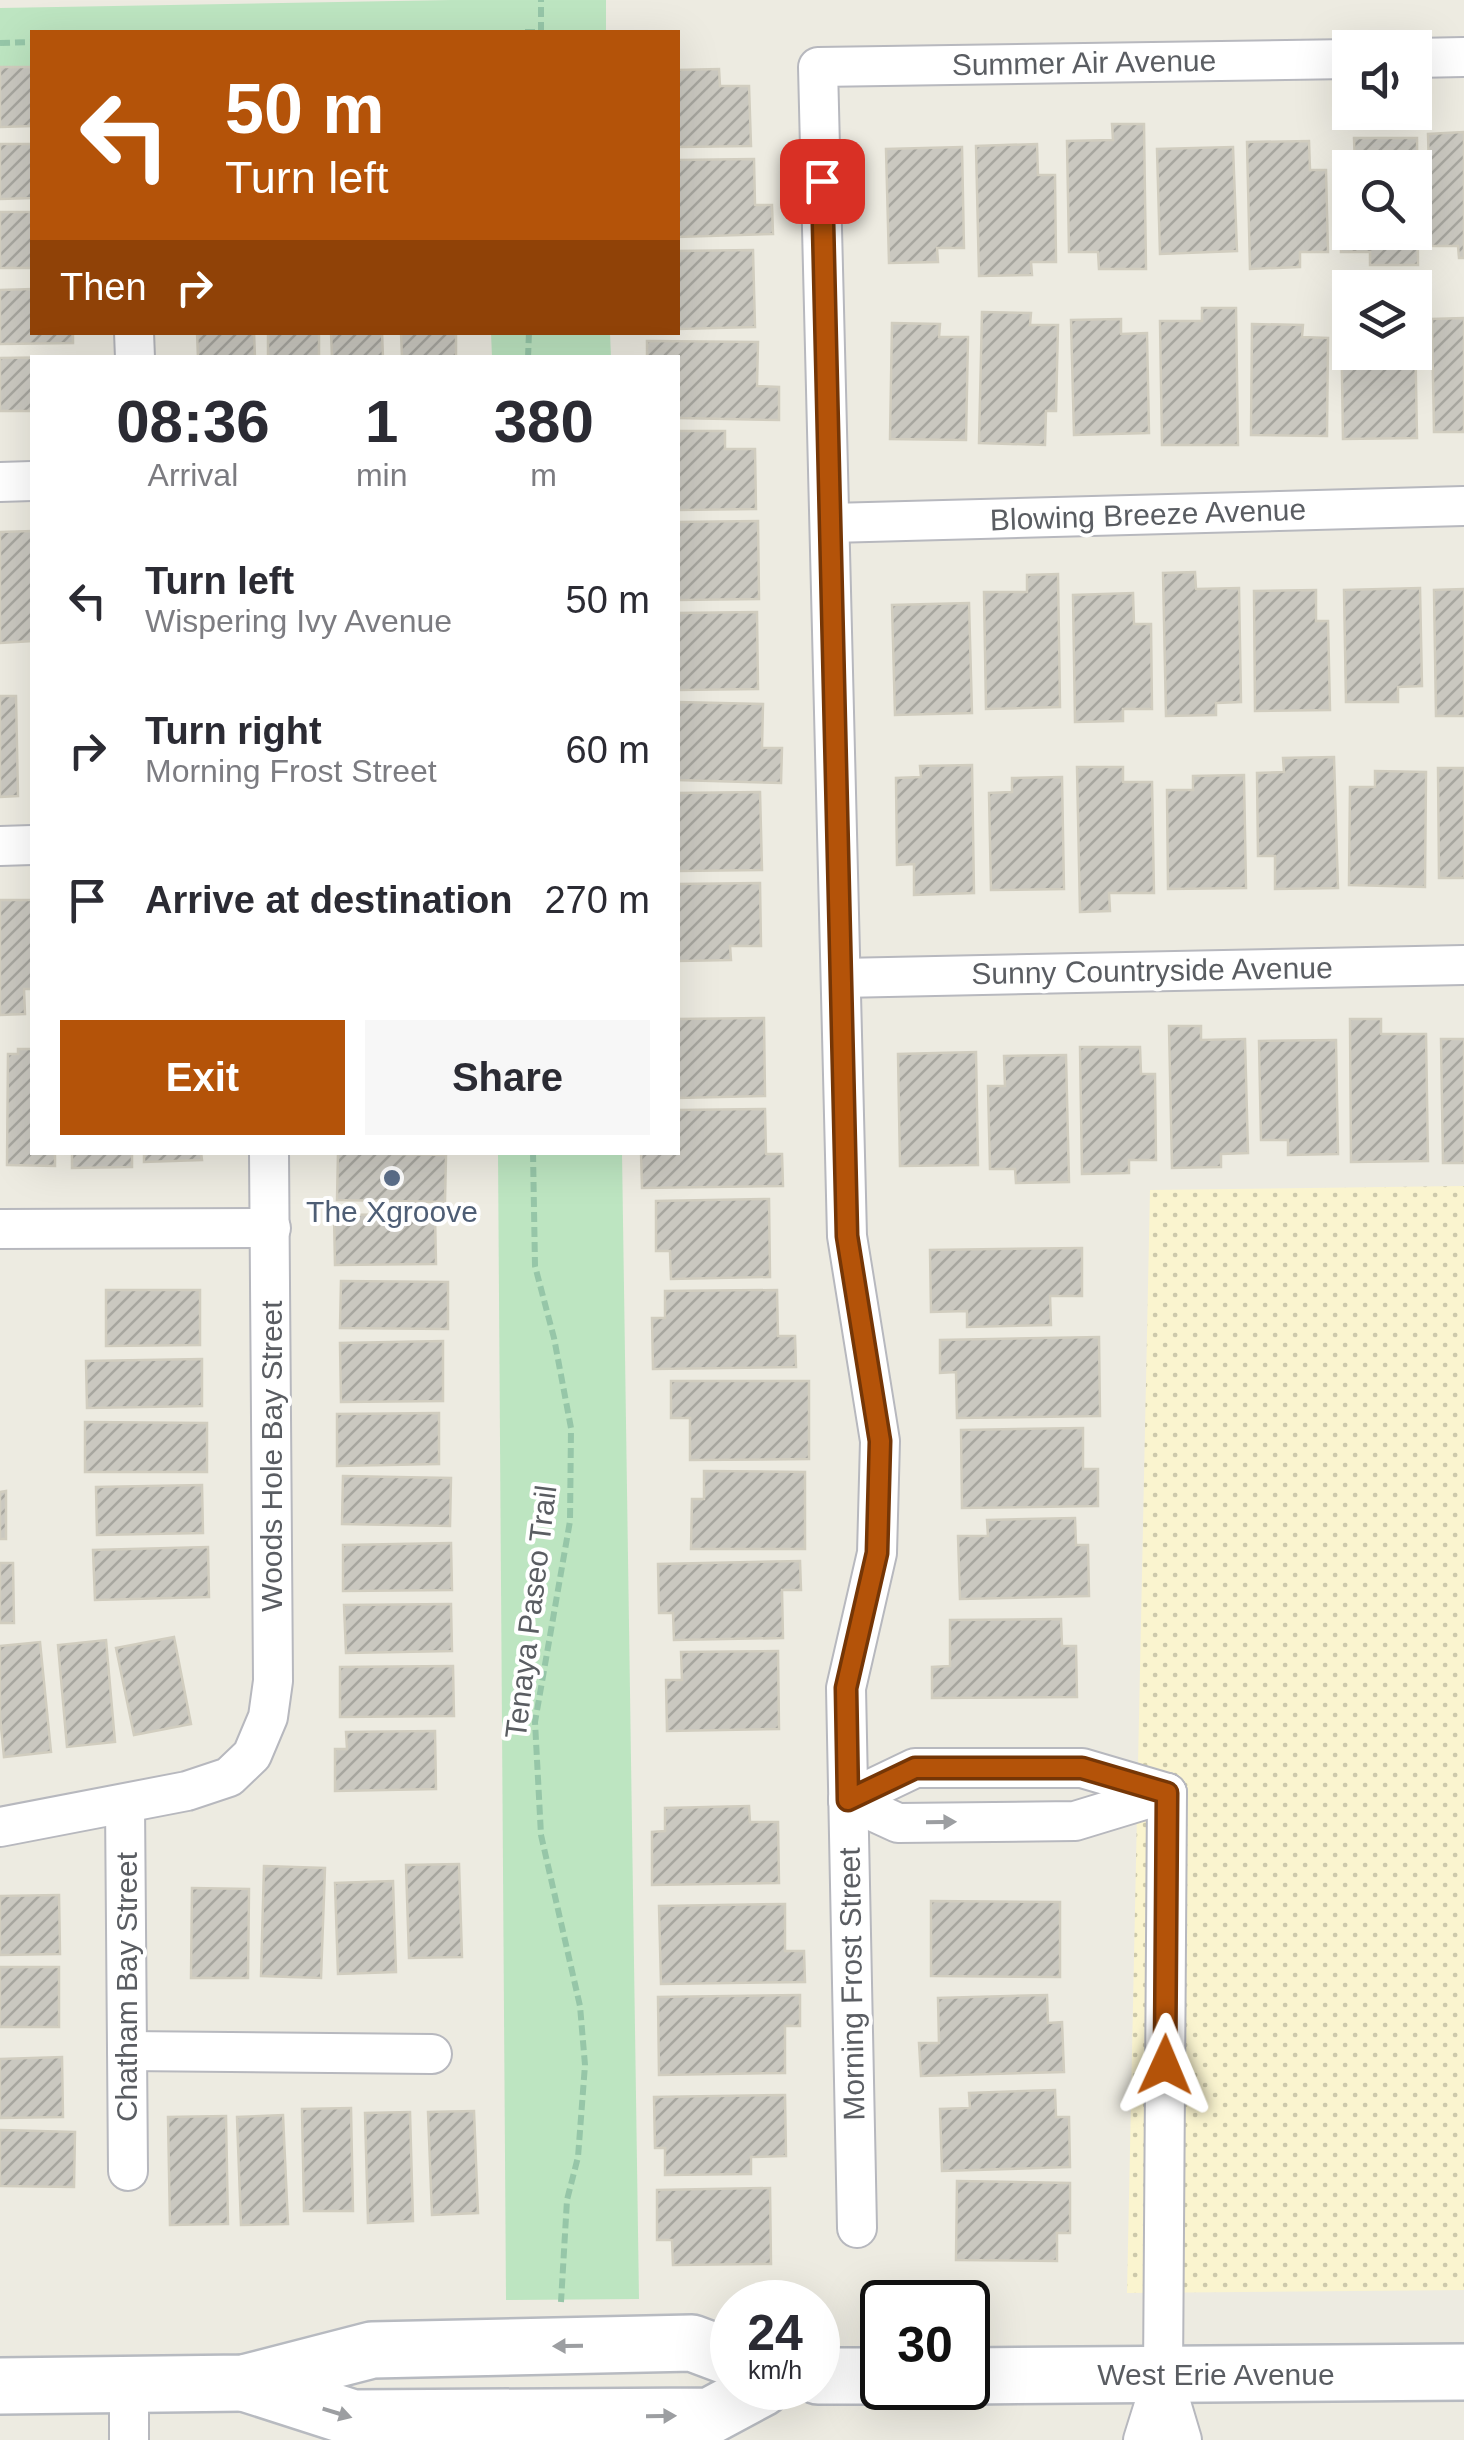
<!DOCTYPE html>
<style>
:root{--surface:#fff;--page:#f7f7f7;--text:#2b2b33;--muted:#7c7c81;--accent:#b45309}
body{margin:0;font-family:Arial,sans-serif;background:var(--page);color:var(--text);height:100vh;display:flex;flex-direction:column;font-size:38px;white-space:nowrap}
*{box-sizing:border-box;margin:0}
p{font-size:32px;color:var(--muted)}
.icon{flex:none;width:55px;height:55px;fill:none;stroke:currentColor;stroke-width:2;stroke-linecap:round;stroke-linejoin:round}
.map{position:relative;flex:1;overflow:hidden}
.panel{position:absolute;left:30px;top:355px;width:650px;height:800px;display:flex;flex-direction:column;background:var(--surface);border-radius:0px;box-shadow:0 10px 40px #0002}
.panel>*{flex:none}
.hud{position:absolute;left:30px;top:30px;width:650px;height:305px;border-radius:0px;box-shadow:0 10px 40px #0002;background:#b45309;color:#fff;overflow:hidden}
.buttons{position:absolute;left:1332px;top:30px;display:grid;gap:20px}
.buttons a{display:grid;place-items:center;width:100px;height:100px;border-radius:0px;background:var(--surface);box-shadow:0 10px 40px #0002;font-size:50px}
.speed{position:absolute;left:710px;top:2280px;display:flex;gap:20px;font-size:50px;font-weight:700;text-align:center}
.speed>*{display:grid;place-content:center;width:130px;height:130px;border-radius:50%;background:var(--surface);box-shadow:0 10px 40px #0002;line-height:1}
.speed small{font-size:25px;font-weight:400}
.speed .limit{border:5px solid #111;border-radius:15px;background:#fff;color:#111}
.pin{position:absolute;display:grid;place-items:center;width:85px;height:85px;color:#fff;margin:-42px;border-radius:20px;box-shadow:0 5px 15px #0006}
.me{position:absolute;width:110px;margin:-55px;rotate:1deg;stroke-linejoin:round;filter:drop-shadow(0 0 8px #0008)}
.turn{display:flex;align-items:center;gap:35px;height:210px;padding:0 30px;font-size:45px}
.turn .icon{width:130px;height:130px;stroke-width:2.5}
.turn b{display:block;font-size:70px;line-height:85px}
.then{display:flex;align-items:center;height:95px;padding:0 30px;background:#0003;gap:20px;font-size:38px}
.eta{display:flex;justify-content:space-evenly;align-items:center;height:170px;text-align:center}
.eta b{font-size:60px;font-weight:600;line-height:70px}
.cta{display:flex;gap:20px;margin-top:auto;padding:20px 30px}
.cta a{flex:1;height:115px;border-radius:0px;background:var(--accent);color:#fff;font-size:40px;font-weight:600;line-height:115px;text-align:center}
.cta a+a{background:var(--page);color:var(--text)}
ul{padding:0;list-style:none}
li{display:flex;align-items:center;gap:30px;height:150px;padding:0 30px}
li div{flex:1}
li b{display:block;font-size:38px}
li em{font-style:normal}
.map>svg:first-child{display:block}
</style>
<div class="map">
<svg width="1464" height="2440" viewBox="0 0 1464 2440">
<defs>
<pattern id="sand-dots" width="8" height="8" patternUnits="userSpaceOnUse" patternTransform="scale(2.5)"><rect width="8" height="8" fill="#faf4cf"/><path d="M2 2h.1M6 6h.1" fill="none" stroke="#cdc9ab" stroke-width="1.8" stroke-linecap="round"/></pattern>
<pattern id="building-hatch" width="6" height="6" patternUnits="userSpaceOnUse" patternTransform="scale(2.5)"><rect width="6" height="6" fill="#cac8c0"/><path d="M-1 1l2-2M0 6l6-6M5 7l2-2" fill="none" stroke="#a7a69f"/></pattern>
</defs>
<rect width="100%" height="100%" fill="#edebe1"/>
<!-- sand -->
<polygon fill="url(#sand-dots)" points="1464,1186 1464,2290 1127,2293 1150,1190"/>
<!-- garden -->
<g fill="#bde5c1">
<polygon points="451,0 606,0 606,32 32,32 32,88 0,89 0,8"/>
<polygon points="491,333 610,333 611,357 492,357"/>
<polygon points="498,1153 622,1153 639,2299 506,2300"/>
</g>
<!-- building -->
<g fill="url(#building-hatch)" stroke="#d1cdbf" stroke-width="2.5">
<polygon points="0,67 32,67 32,126 0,127"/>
<polygon points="719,69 720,86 749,86 751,146 678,147 678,70"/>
<polygon points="1112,124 1144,124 1146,269 1099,269 1098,252 1069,252 1067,141 1113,140"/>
<polygon points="1464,132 1464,258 1459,258 1458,246 1431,246 1428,134"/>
<polygon points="1354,138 1417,138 1418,265 1370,265 1370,252 1341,252 1340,169 1350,169 1350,232 1415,232 1415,168 1355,168"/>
<polygon points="1309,141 1310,170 1326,170 1328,252 1300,252 1300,267 1250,269 1247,142"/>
<polygon points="0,144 32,144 32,198 0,199"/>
<polygon points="1037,144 1038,175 1055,175 1056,262 1031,262 1032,275 979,276 976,146"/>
<polygon points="962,147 964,248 937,248 938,262 889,263 886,149"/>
<polygon points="1233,147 1237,251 1160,254 1157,149"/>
<polygon points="754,159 755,205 772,205 773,234 678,237 678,160"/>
<rect x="0" y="212" width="32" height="56"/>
<polygon points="753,250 755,327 678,329 678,251"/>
<polygon points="32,289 32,332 73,332 73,343 0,344 0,290"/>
<polygon points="1202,308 1236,308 1238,445 1162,445 1160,321 1202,321"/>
<polygon points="1341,311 1350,311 1350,352 1415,352 1415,325 1417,438 1343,439"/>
<polygon points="982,312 1031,313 1030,325 1058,325 1056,411 1046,411 1045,445 979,443"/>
<polygon points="1464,318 1464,432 1434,432 1432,319"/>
<polygon points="1121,319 1121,334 1147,333 1149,433 1074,435 1071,320"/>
<polygon points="892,323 940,324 939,337 968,337 966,440 890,439"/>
<polygon points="1252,324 1303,325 1302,337 1328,338 1327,436 1251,435"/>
<polygon points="197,332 254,332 255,358 198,358"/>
<rect x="268" y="332" width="51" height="26"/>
<polygon points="331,332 382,332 383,358 332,358"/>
<polygon points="401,332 456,332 456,358 402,358"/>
<polygon points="647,341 758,342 757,386 779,387 779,420 678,418 678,358 647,358"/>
<polygon points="77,357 32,358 32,411 0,411 0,358"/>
<polygon points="678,431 725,431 725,449 755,449 756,509 678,510"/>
<polygon points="758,521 759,599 678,600 678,522"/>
<polygon points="32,531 32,641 0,643 0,532"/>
<polygon points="1195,572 1196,589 1239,588 1241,702 1216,703 1216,715 1166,716 1163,573"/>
<polygon points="1058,574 1060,707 986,709 984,592 1027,592 1027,575"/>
<polygon points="1420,588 1422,686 1398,687 1398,702 1346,702 1344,590"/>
<polygon points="1464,589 1464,716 1436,716 1434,590"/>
<polygon points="1316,590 1316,621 1328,621 1330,710 1255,711 1254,591"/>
<polygon points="1133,593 1134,624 1151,624 1152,709 1123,709 1123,721 1075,722 1073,595"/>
<polygon points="969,603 972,713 895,715 892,605"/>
<polygon points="757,612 758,689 678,690 678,613"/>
<polygon points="0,696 16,696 18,796 0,797"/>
<polygon points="678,702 763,704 762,748 782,748 781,783 678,780"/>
<polygon points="1334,757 1338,888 1275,889 1275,856 1258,856 1257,773 1284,772 1283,758"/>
<polygon points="972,765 974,893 914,895 914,864 897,865 896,778 921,777 920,766"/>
<polygon points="1077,767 1123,767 1123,782 1152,782 1154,893 1109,893 1110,911 1080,912"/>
<polygon points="1438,768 1464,768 1464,878 1439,878"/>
<polygon points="1375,771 1426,772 1425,887 1349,885 1350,787 1375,787"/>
<polygon points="1244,775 1246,888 1168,889 1167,790 1193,790 1193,776"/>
<polygon points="1062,777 1064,889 991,890 989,793 1012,792 1012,778"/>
<polygon points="760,792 762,870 678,871 678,793"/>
<polygon points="760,883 761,946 730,946 731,960 678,961 678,884"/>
<polygon points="0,900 32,900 32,989 24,989 25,1014 0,1015"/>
<polygon points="764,1018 765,1096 678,1098 678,1019"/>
<polygon points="1350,1019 1381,1019 1381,1034 1426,1034 1428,1161 1351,1162"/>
<polygon points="1169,1026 1201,1026 1201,1040 1245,1039 1248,1153 1221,1154 1221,1167 1172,1168"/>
<polygon points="1441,1039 1464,1039 1464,1163 1443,1163"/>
<polygon points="1336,1040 1338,1154 1288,1155 1288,1140 1261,1140 1259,1041"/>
<polygon points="1080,1047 1140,1047 1141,1074 1155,1074 1156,1160 1129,1160 1129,1173 1082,1174"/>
<polygon points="18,1049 32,1049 32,1152 55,1152 55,1166 7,1165 8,1054 18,1054"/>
<polygon points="976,1052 978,1165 900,1166 898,1054"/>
<polygon points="1066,1055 1069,1182 1016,1183 1015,1169 990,1169 988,1086 1005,1086 1004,1056"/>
<polygon points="765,1109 766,1154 782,1154 783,1186 642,1188 641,1152 678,1152 678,1110"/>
<polygon points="72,1152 132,1152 132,1167 72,1168"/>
<polygon points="144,1152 201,1152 202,1160 144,1162"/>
<polygon points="338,1153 446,1155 445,1202 337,1200"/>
<polygon points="769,1199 770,1277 671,1279 670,1251 656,1251 656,1201"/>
<polygon points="435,1214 436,1264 335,1265 334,1215"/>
<polygon points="1082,1248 1082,1296 1050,1296 1051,1325 967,1327 967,1311 931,1312 930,1250"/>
<polygon points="341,1281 448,1282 448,1329 340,1328"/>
<polygon points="106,1290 200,1290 200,1345 106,1346"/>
<polygon points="777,1290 778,1336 795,1336 796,1367 653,1369 652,1318 665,1318 665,1291"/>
<polygon points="1099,1337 1100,1416 957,1418 956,1372 940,1373 940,1340"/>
<polygon points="443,1341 443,1401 341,1402 340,1343"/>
<polygon points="202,1359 202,1406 87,1408 86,1361"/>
<polygon points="671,1381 809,1381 809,1459 690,1460 690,1418 671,1418"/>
<polygon points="439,1413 439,1464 337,1466 337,1414"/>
<polygon points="85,1422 207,1423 207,1472 85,1472"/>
<polygon points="1083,1428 1083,1469 1098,1469 1098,1506 962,1508 961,1430"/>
<polygon points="704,1471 805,1472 805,1549 691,1549 692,1499 704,1499"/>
<polygon points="343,1476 451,1478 450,1526 342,1524"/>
<polygon points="202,1485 203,1533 97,1535 96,1487"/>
<polygon points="6,1491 6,1539 0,1539 0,1492"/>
<polygon points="1075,1518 1076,1545 1088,1545 1089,1596 960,1599 958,1536 988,1536 987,1520"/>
<polygon points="451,1543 452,1590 343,1591 343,1545"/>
<polygon points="208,1547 209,1597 95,1600 93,1550"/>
<polygon points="800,1561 801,1590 782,1590 783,1638 674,1640 673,1613 659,1613 658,1564"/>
<polygon points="0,1563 13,1563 14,1623 0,1623"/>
<polygon points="451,1604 452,1651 346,1653 344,1605"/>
<polygon points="1061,1619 1062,1646 1076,1646 1077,1697 932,1698 932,1667 950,1666 950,1620"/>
<polygon points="174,1637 191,1724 134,1735 116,1648"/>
<polygon points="106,1640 115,1742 67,1747 58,1645"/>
<polygon points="40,1642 51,1752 4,1757 0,1716 0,1646"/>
<polygon points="778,1651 779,1729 667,1731 666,1680 682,1680 681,1652"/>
<polygon points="453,1666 454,1716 340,1717 340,1667"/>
<polygon points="435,1731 436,1789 335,1791 335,1749 347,1749 346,1732"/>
<polygon points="749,1806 750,1822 778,1822 779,1883 652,1885 652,1832 665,1831 665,1808"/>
<polygon points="459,1864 462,1957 409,1958 406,1865"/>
<polygon points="264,1866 325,1868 321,1978 261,1976"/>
<polygon points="393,1881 396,1972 338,1974 335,1883"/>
<polygon points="192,1888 249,1889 248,1978 191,1978"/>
<polygon points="59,1895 60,1954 0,1955 0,1896"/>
<polygon points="931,1901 1060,1902 1060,1977 931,1976"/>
<polygon points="785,1904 785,1951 804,1951 805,1982 661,1984 659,1906"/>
<rect x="0" y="1967" width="59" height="60"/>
<polygon points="800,1995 800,2026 785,2026 785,2073 659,2075 658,1997"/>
<polygon points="1047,1995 1048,2023 1062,2022 1064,2072 921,2076 919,2043 939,2043 938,1998"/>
<polygon points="62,2057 63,2117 0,2118 0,2059"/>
<polygon points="1055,2090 1056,2117 1069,2117 1070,2167 942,2171 940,2109 970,2108 969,2093"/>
<polygon points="785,2095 786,2156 751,2157 751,2174 665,2175 665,2148 655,2148 654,2097"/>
<polygon points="351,2108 353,2211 304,2211 302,2109"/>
<polygon points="474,2111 478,2213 432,2215 428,2112"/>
<polygon points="410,2112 413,2221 368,2223 365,2113"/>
<polygon points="283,2115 288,2224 241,2225 237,2117"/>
<polygon points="226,2116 228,2224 170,2225 168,2117"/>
<polygon points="0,2130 75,2132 74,2187 0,2186"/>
<polygon points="957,2181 1070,2183 1070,2233 1057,2233 1057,2261 956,2260"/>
<polygon points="770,2188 771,2264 673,2265 672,2240 657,2240 657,2190"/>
</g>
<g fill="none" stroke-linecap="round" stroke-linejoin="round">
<defs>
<g id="street">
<polyline points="1415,58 1464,57"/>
<polyline points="134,332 135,358"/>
<polyline points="0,482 32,481"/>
<polyline points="831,523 1464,506"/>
<polyline points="0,846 32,845"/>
<polyline points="841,978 1464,965"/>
<polyline points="0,1229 271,1228"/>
<polyline points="848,1800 915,1768 1082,1768 1167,1793"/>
<polyline points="848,1800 898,1823 1075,1821 1167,1793"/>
<polyline points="125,1804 128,2171"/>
<polyline points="0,1827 187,1791 229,1777 252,1755 268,1717 273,1681 269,1152"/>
<polyline points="127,2051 432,2054"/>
<polyline points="857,2228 846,1688 877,1553 880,1441 847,1236 818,67 1350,59"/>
<polyline points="1163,2376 1182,2440"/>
<polyline points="129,2385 129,2440"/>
<polyline points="1143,2440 1163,2376 1167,1793"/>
</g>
<g id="secondary">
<polyline points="818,2376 882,2376"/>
<polyline points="968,2376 1464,2372"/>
<polyline points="244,2383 353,2418 710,2416 762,2388"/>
<polyline points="0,2386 244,2383 372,2350 692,2343 732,2358"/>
</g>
</defs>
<!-- street casing -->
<use href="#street" stroke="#b7b8be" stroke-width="42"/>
<!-- secondary casing -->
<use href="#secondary" stroke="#b7bac0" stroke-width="60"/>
<!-- path -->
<g stroke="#96c6a8" stroke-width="6" stroke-dasharray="10 5" stroke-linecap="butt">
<polyline points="525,32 540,32"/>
<polyline points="541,32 541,0"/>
<polyline points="0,43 32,42"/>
<polyline points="528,358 529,332"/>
<polyline points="533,1152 535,1266 554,1338 571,1428 570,1521 535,1722 541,1835 580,2006 585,2065 578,2157 567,2200 561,2302"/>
</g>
<!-- street -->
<use href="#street" stroke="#fff" stroke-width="38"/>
<!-- secondary -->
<use href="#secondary" stroke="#fff" stroke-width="55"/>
</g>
<!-- one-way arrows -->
<defs><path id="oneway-solid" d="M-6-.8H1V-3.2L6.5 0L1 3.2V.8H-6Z" transform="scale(2.5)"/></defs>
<g fill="#9c9ea1">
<use href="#oneway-solid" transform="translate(941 1822) rotate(-1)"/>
<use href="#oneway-solid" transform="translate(568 2346) rotate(179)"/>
<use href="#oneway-solid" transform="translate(337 2413) rotate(17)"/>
<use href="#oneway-solid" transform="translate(661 2416) rotate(-1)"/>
</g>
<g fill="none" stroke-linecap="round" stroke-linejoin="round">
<defs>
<polyline id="route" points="822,181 847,1236 880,1441 877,1553 846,1688 848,1800 915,1768 1082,1768 1167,1793 1165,2065"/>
</defs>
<!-- route casing -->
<use href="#route" stroke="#753606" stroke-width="25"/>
<!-- route -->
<use href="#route" stroke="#b45309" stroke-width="18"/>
</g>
<!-- markers -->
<circle fill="#5c6f8a" stroke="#fff" stroke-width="4" cx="392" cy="1178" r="10"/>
<g text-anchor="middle" stroke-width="8" stroke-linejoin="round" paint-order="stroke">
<!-- street labels -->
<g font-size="30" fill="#5a5d62" stroke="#fff">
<text transform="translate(1084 63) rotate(-1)" y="10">Summer Air Avenue</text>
<text transform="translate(1148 515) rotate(-2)" y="10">Blowing Breeze Avenue</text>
<text transform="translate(1152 971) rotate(-1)" y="10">Sunny Countryside Avenue</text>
<text transform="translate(272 1456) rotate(-90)" y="10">Woods Hole Bay Street</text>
<text transform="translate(531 1612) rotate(-83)" y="10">Tenaya Paseo Trail</text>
<text transform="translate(852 1984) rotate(-91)" y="10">Morning Frost Street</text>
<text transform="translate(127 1987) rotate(-90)" y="10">Chatham Bay Street</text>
<text x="1216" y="2385">West Erie Avenue</text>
</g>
<!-- service labels -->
<g font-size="30" fill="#4e5e75" stroke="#fff">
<text x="392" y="1222">The Xgroove</text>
</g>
</g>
</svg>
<div class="buttons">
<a><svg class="icon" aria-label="sound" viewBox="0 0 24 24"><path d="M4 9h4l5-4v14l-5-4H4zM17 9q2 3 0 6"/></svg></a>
<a><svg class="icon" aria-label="search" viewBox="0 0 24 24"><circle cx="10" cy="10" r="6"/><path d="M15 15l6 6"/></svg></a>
<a><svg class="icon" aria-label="layers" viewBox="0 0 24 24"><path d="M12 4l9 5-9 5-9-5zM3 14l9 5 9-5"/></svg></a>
</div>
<div class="speed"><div>24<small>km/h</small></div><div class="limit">30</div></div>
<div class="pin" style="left:822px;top:181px;background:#d93025"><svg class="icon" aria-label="arrive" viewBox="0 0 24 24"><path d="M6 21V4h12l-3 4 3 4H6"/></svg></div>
<svg class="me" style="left:1165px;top:2065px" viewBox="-20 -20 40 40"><path d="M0-17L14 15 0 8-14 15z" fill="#b45309" stroke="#fff" stroke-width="4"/></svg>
<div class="hud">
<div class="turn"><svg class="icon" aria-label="left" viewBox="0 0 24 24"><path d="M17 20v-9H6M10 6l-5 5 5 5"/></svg><div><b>50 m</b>Turn left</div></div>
<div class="then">Then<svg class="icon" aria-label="right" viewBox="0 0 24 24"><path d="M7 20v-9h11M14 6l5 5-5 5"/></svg></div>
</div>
<section class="panel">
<div class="eta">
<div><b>08:36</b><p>Arrival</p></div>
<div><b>1</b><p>min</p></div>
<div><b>380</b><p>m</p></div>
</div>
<ul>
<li><svg class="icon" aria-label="left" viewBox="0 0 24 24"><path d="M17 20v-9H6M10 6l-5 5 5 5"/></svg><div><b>Turn left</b><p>Wispering Ivy Avenue</p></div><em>50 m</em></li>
<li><svg class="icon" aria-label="right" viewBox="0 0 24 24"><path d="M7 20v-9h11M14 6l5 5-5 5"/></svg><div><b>Turn right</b><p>Morning Frost Street</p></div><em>60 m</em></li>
<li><svg class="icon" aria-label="arrive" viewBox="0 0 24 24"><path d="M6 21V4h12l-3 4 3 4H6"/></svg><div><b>Arrive at destination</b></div><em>270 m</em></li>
</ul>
<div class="cta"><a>Exit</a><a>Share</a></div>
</section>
</div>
